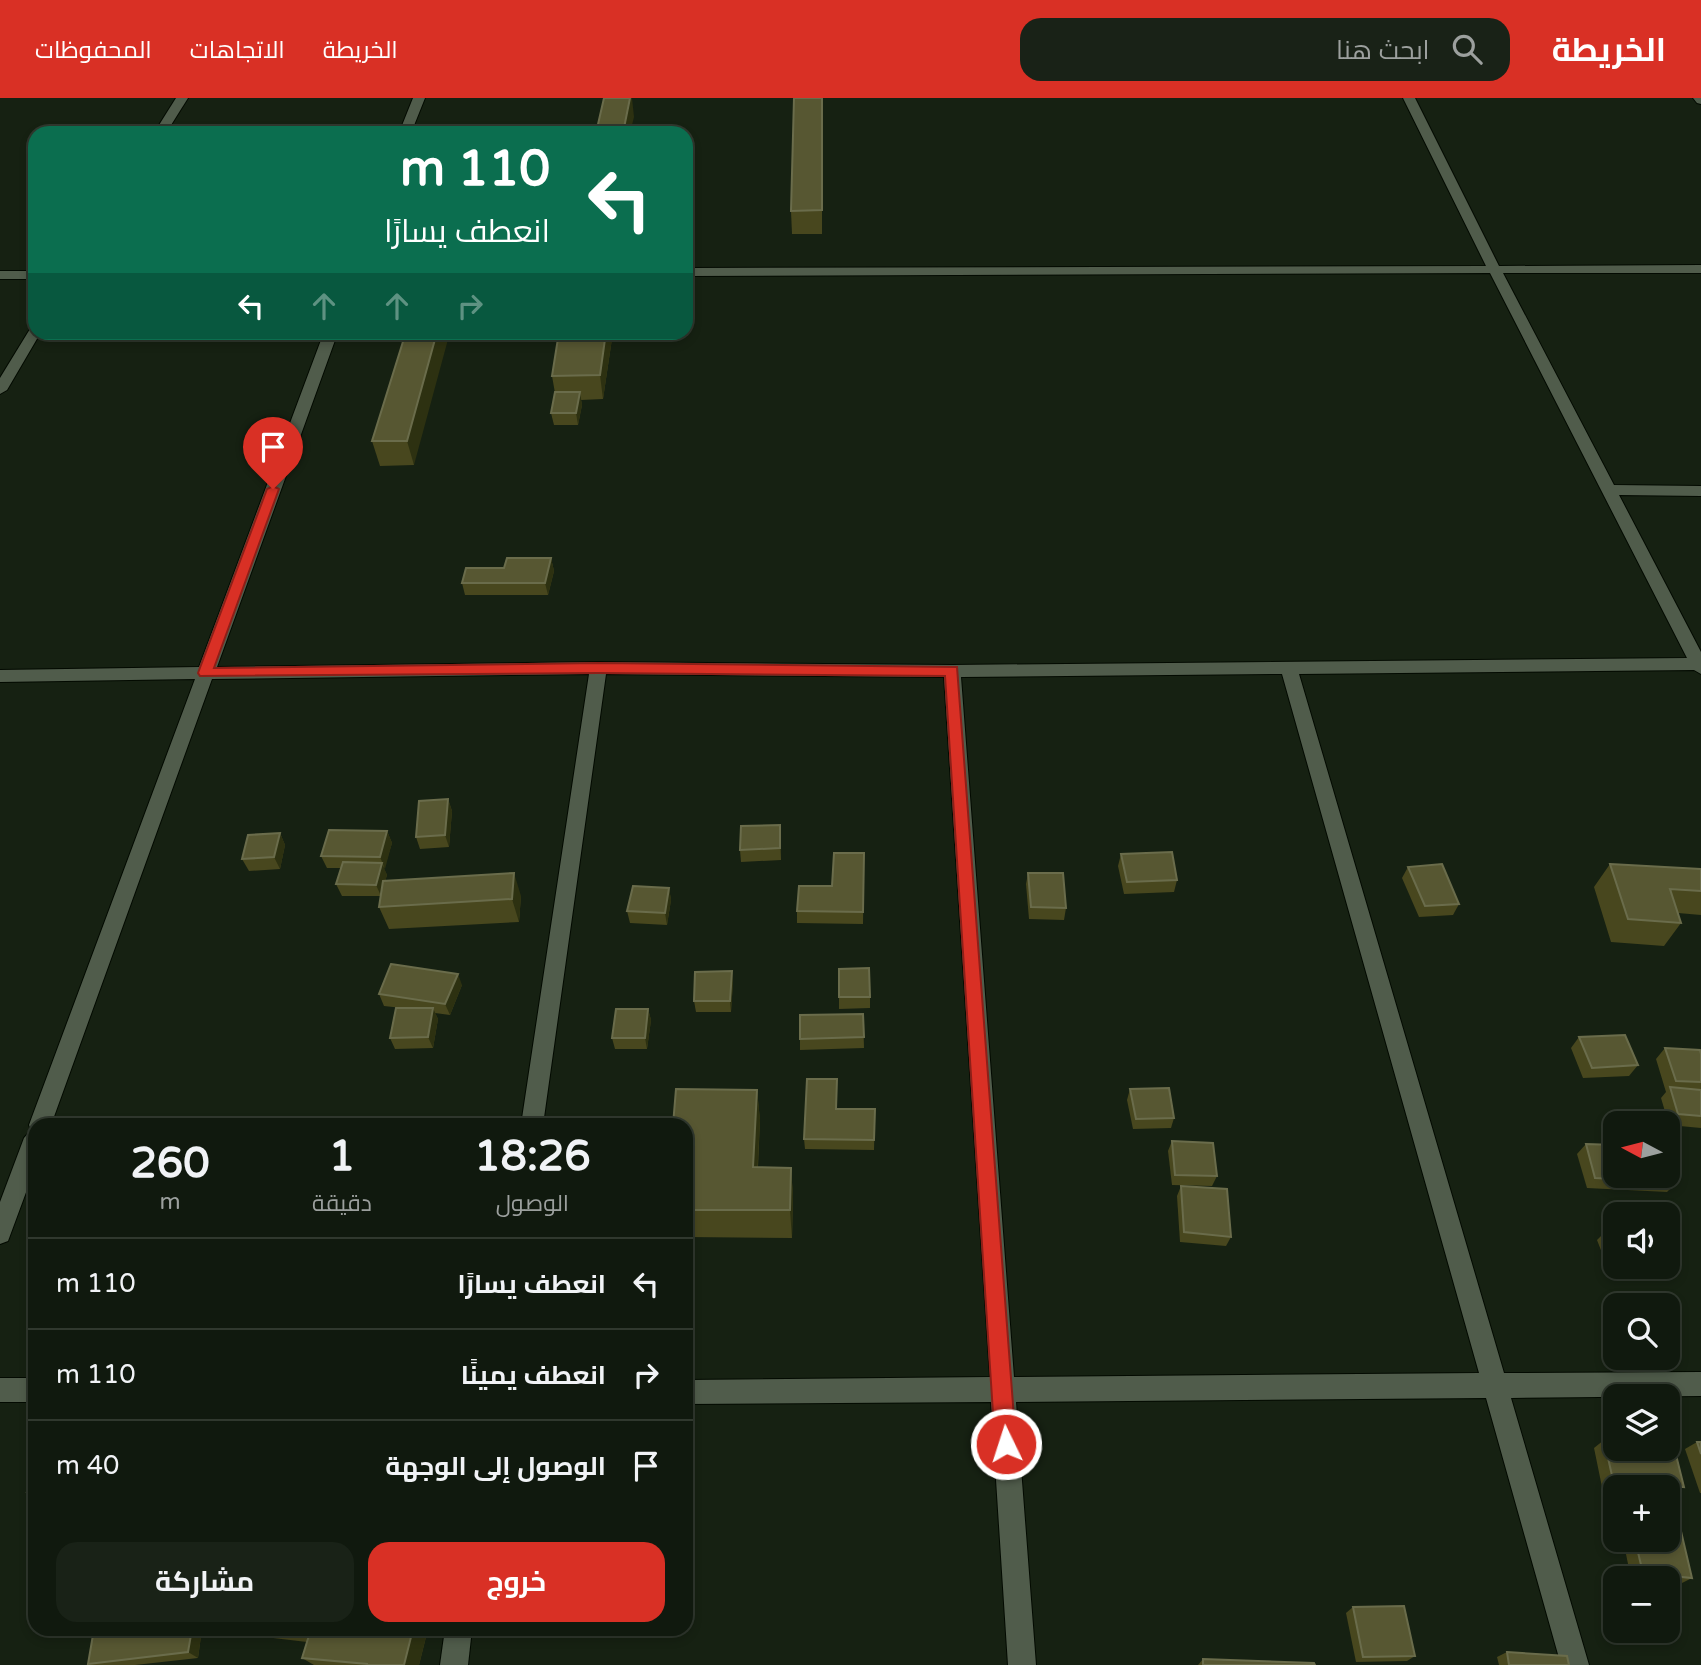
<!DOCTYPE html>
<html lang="ar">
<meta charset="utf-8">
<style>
:root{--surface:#10190e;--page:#192217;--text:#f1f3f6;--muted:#9ca09e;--line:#30382e;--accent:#d93025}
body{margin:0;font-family:"Varela Round",Cairo,sans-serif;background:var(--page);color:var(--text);direction:rtl;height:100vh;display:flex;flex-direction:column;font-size:26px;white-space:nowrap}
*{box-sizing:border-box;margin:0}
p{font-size:23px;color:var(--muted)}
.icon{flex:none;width:38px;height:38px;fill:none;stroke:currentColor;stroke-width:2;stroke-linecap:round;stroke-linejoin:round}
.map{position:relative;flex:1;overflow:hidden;direction:ltr}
.side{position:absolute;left:28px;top:1020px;width:665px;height:518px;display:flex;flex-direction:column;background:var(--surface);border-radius:21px;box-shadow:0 4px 10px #0003,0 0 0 2px var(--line);direction:rtl}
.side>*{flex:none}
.guide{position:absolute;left:28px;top:28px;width:665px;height:214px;border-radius:21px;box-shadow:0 4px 10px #0003,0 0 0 2px var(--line);direction:rtl;background:#0b6e4f;color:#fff;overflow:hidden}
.needle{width:46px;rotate:277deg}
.tools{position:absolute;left:1603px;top:1013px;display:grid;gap:14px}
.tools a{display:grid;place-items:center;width:77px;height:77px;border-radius:14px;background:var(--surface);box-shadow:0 4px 10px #0003,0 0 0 2px var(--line);font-size:35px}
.pin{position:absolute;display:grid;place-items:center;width:60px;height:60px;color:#fff;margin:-72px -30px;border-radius:50% 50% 50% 0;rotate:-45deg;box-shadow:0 0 7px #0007}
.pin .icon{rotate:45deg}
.me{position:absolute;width:77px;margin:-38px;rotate:356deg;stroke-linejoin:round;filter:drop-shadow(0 0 5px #0008)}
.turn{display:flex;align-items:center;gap:24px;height:147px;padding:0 28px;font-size:32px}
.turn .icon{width:91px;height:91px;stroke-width:2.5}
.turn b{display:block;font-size:49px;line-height:60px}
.lanes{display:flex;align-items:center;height:66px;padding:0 28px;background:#0003;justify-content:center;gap:35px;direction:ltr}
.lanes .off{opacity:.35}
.eta{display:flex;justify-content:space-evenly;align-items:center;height:119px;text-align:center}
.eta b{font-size:42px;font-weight:700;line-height:49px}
.action{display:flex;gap:14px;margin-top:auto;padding:14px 28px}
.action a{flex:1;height:80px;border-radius:21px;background:var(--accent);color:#fff;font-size:28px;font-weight:700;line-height:80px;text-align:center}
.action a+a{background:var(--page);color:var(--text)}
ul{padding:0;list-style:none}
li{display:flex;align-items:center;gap:21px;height:91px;padding:0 28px;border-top:2px solid var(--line)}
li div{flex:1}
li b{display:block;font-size:26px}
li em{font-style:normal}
header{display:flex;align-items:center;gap:42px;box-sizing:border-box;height:98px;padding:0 35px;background:var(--accent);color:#fff}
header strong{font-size:33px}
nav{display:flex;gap:38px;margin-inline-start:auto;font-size:24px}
.search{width:490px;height:63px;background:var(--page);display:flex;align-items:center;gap:18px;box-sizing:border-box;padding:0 24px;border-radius:21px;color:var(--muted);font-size:26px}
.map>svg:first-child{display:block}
</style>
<header>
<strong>الخريطة</strong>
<div class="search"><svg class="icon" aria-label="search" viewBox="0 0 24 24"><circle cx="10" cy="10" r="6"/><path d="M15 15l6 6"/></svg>ابحث هنا</div>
<nav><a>الخريطة</a><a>الاتجاهات</a><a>المحفوظات</a></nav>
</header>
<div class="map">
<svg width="1701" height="1567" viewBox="0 0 1701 1567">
<rect width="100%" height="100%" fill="#162112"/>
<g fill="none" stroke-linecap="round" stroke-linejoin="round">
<defs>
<g id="minor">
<polygon points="176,0 188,0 166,35 154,35"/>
<polygon points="413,0 425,0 411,35 399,35"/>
<path d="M1403,0h12l84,168 202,-1v8h-198l111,212 87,1v10l-82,-1 82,157v22l-7,-4 -395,4 205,699 197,-1v24l-190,2 78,267h-28l-75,-267 -470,4 20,263h-28l-17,-263 -305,2v-24l304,-3 -46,-700 -338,-3 -63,451h-22l68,-451 -377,5 -161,446h-16v43l-27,73 -8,3v-42l24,-64 7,-8 -2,-5 166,-446 -195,3v-12l199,-3 125,-335h14l-121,335 381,-5 354,3 735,-7 -197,-385 -804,3v-8l800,-2zM1282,576l197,699 -465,4 -53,-700z"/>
<polygon points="1693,0 1701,0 1701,6 1697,5"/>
<rect x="0" y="173" width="35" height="8"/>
<polygon points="35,230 35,234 41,234 7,292 0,296 0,280 30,231"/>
<rect x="0" y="1280" width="35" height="24"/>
<polygon points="445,1531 472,1531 468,1567 440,1567"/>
</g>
</defs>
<!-- minor casing -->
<use href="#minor" stroke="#030a01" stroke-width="2"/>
<!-- minor -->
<use href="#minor" fill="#505c4b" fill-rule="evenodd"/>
</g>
<!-- wall -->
<g fill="#48471e">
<polygon points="822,0 822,136 792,136 791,113"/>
<polygon points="406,234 414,367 380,368 372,343"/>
<polygon points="613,234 603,301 581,302 582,307 578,327 554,327 551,315 555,295 552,278"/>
<polygon points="551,460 554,473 548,497 465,497 462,485 504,470"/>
<polygon points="448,701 452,713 449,749 420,751 416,739"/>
<polygon points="780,727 781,762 741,764 740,752"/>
<polygon points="387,733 392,745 384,771 387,777 385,783 521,798 519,824 389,831 379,809 381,798 342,798 336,786 341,770 327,770 321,758"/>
<polygon points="280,735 285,747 280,771 249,773 242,761"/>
<polygon points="864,755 863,826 797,825 797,813 832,788"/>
<polygon points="1121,756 1177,782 1174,794 1124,796 1118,768"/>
<polygon points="1610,766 1701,771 1701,817 1678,815 1681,825 1664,848 1611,844 1594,789"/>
<polygon points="1408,769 1459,806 1453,817 1419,819 1402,780"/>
<polygon points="1028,775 1066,810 1064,822 1029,821 1026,786"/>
<polygon points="669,790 671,802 667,827 630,825 627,813"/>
<polygon points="839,871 870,899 870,910 839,911"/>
<polygon points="733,884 731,914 696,914 694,903"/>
<polygon points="462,887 450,917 435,915 438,921 433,950 395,951 390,940 402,910 384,908 379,896"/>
<polygon points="648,911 651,922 647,951 615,951 612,940"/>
<polygon points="863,916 864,950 800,952 800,941"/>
<polygon points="1579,939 1638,967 1629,978 1583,980 1571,950"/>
<polygon points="1665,950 1701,956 1701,1030 1669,1027 1661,1000 1666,994 1656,961"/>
<polygon points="1130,991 1174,1020 1171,1030 1133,1031 1127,1002"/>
<polygon points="757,992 760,1022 758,1069 791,1070 793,1098 792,1140 686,1139 686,1027"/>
<polygon points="837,992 837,1011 875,1011 874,1052 805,1051 804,1041"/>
<polygon points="1172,1043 1217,1078 1212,1088 1172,1087 1168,1053"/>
<polygon points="1586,1046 1677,1084 1667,1094 1587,1090 1577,1056"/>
<polygon points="1181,1088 1231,1139 1226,1148 1180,1144 1177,1098"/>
<polygon points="1607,1132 1615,1132 1615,1169 1665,1169 1659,1174 1611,1178 1597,1142"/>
<polygon points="1604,1342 1684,1389 1672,1396 1668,1395 1668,1390 1615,1390 1615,1391 1602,1389 1594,1350"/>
<polygon points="1697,1344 1701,1344 1701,1395 1700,1395 1685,1351"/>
<polygon points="1623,1442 1668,1442 1692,1480 1680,1486 1668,1485 1668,1480 1631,1480"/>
<polygon points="1353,1509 1415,1558 1407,1563 1356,1564 1346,1515"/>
<polygon points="94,1531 202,1531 198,1560 135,1567 90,1567 88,1566"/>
<polygon points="226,1531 428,1531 419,1567 314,1567 302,1560 307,1544 232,1535"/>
<polygon points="1507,1554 1569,1567 1499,1567 1497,1559"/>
<polygon points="1203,1561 1315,1567 1198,1567"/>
</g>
<!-- shaded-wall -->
<g fill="#2d3111">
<polygon points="630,0 632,0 634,19 630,35 623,35"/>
<polygon points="437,234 450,234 414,367 407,343"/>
<polygon points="606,234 613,234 603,301 600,277"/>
<polygon points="580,294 582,307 578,327 576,315"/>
<polygon points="551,460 554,473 548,497 545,485"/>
<polygon points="448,701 452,713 449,749 445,737"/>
<polygon points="387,733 392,745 385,771 380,759"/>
<polygon points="280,735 285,747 280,771 274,759"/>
<polygon points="382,765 387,777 381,798 376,787"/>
<polygon points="514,775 521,798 519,824 512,801"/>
<polygon points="669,790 671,802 667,827 665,815"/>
<polygon points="732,873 733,884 731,914 730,903"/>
<polygon points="458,876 462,887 450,917 445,906"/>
<polygon points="433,910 438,921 433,950 428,939"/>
<polygon points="648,911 651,922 647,951 645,940"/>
<polygon points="757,992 760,1022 756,1098 753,1069"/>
<polygon points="791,1070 793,1098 792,1140 790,1112"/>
<polygon points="192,1531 202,1531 198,1560 188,1554"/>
<polygon points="302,1531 321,1531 317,1546 301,1535"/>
<polygon points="413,1531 428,1531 419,1567 404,1567"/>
</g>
<!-- building -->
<g fill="#575732" stroke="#6a6c4b" stroke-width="2">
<polygon points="604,0 630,0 623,35 596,35"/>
<polygon points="794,0 822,0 822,112 791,113"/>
<polygon points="406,234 437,234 407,343 372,343"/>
<polygon points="559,234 606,234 600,277 552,278"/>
<polygon points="555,294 580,294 576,315 551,315"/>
<polygon points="507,460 551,460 545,485 462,485 466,470 504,470"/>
<polygon points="448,701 445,737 416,739 419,703"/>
<polygon points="780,727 780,750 740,752 741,728"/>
<polygon points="329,732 387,733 380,759 321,758"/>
<polygon points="280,735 274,759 242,761 248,737"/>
<polygon points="1172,754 1177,782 1127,784 1121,756"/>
<polygon points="834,755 864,755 863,814 797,813 799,788 832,788"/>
<polygon points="343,764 382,765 376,787 336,786"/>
<polygon points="1442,766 1459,806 1425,808 1408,769"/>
<polygon points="1610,766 1701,771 1701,793 1670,791 1681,825 1628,821"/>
<polygon points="514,775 512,801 379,809 383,783"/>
<polygon points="1028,775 1063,775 1066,810 1031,809"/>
<polygon points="633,788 669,790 665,815 627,813"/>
<polygon points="391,866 458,876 445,906 379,896"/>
<polygon points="869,870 870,899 839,899 839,871"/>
<polygon points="732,873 730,903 694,903 695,874"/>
<polygon points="396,910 433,910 428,939 390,940"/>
<polygon points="616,911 648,911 645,940 612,940"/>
<polygon points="863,916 864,939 800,941 800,917"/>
<polygon points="1625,937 1638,967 1592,970 1579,939"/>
<polygon points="1665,950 1700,952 1701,956 1701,984 1676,983"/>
<polygon points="807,981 837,981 836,1011 875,1011 874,1042 804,1041"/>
<polygon points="1670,989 1701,992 1701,1018 1678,1016"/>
<polygon points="1169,990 1174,1020 1136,1021 1130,991"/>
<polygon points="676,991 757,992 753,1069 791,1070 790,1112 686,1112 686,1027 673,1027"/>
<polygon points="1172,1043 1213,1045 1217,1078 1175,1077"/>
<polygon points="1586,1046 1615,1047 1615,1078 1668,1078 1668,1054 1677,1084 1595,1080"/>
<polygon points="1181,1088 1227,1091 1231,1139 1184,1134"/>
<polygon points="1607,1132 1615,1132 1615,1154"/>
<polygon points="1604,1342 1615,1343 1615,1351 1668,1351 1668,1348 1674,1349 1684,1389 1613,1382"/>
<polygon points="1697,1344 1701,1344 1701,1356"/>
<polygon points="35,1375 35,1395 27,1394"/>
<polygon points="1668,1412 1676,1412 1692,1480 1643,1475 1635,1442 1668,1442"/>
<polygon points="1404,1508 1415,1558 1363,1559 1353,1509"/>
<polygon points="94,1531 192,1531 188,1554 88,1566"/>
<polygon points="271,1531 302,1531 301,1535"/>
<polygon points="311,1531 413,1531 404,1567 367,1567 367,1566 302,1560"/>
<polygon points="1507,1554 1567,1558 1569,1567 1509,1567"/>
<polygon points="1203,1561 1314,1565 1315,1567 1203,1567"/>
</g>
<!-- route -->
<polygon fill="#d93025" stroke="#8d1f18" stroke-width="2" points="273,388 279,391 214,570 598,565 957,569 1016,1346 1013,1353 1006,1356 998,1353 995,1346 945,578 598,575 200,578 198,575 267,391"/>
</svg>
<div class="tools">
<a><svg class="needle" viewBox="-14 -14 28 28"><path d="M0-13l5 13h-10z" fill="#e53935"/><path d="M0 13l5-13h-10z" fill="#9ca09e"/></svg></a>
<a><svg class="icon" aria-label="sound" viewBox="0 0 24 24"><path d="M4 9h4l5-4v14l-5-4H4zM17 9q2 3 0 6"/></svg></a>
<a><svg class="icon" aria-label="search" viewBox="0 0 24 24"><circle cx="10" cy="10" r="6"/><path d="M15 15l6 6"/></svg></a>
<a><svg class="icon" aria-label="layers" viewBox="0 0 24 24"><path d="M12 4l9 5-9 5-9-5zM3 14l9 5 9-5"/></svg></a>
<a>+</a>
<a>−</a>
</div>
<div class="pin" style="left:273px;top:391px;background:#d93025"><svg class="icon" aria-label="arrive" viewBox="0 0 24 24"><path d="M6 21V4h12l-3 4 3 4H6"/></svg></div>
<svg class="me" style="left:1006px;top:1346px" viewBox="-20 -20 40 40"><circle r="17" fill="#d93025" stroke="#fff" stroke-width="3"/><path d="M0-11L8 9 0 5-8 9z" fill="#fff"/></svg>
<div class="guide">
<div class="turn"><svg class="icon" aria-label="left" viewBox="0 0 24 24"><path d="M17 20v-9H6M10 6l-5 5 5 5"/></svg><div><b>110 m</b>انعطف يسارًا</div></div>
<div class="lanes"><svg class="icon" aria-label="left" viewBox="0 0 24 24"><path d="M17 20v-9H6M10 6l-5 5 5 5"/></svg><svg class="icon off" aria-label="ahead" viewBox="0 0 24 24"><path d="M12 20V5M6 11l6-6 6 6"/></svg><svg class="icon off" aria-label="ahead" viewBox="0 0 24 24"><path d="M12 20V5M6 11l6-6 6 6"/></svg><svg class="icon off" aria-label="right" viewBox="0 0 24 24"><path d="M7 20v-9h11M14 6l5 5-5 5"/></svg></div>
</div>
<section class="side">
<div class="eta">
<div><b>18:26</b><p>الوصول</p></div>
<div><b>1</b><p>دقيقة</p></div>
<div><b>260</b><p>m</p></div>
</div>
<ul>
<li><svg class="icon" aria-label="left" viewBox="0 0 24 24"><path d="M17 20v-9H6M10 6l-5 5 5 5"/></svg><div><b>انعطف يسارًا</b></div><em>110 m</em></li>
<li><svg class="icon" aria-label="right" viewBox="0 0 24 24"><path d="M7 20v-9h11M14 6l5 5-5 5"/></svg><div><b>انعطف يمينًا</b></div><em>110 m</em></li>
<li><svg class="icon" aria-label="arrive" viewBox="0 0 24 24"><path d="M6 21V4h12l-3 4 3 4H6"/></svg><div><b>الوصول إلى الوجهة</b></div><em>40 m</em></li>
</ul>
<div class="action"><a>خروج</a><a>مشاركة</a></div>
</section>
</div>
